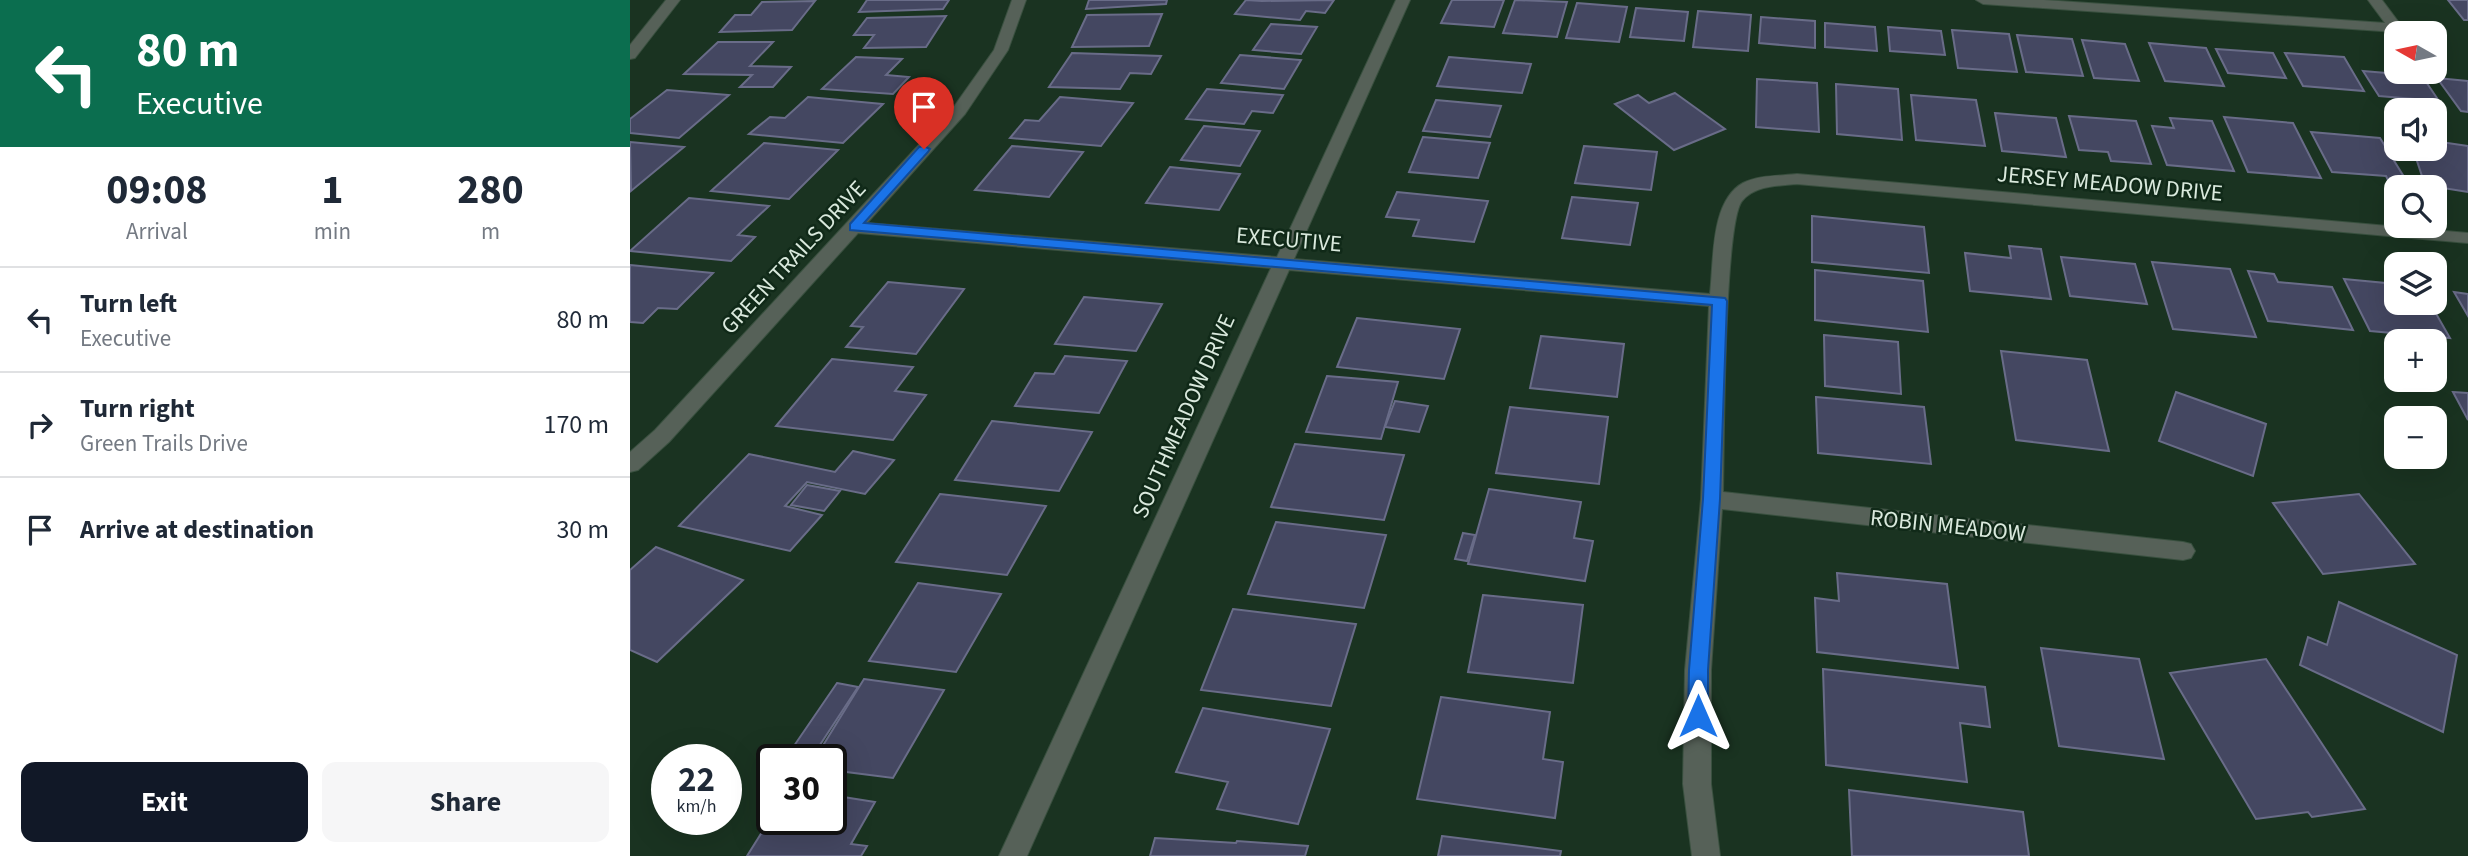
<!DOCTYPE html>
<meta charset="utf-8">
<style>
:root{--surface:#fff;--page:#f6f6f7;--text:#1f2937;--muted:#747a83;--line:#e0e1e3;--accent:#111827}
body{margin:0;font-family:"Source Sans 3",sans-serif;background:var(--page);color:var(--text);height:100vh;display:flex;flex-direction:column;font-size:26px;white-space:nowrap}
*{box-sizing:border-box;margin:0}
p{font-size:23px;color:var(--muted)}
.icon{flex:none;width:38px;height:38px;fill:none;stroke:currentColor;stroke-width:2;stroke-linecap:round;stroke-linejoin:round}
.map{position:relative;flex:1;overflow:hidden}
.panel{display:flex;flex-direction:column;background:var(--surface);width:630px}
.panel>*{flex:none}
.hud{background:#0b6e4f;color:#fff;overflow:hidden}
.needle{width:46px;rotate:279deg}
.buttons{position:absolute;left:1754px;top:21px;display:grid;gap:14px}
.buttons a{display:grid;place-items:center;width:63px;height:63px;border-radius:14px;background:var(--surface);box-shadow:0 7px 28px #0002;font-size:35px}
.speed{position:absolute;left:21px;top:744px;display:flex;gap:14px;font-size:35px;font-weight:700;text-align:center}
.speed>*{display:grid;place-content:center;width:91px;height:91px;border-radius:50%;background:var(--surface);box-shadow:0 7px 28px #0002;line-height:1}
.speed small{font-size:18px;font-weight:400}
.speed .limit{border:4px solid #111;border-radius:10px;background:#fff;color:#111}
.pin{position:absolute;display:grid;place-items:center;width:60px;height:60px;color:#fff;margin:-72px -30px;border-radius:50% 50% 50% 0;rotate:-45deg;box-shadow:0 0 7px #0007}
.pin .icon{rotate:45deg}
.me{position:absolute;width:77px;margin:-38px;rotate:0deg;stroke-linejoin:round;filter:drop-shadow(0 0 5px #0008)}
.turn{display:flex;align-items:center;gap:24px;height:147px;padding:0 21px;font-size:32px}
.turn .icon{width:91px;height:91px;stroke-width:2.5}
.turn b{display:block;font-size:49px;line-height:60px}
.eta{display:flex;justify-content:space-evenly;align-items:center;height:119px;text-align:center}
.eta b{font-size:42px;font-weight:700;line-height:49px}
.primary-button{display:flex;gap:14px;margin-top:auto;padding:14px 21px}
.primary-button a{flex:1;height:80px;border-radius:14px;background:var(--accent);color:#fff;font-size:28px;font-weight:700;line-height:80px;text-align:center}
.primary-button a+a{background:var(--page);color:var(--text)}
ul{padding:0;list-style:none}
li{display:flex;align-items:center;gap:21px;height:105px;padding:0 21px;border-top:2px solid var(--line)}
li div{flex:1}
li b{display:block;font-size:26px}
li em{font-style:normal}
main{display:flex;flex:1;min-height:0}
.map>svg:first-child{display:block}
</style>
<main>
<section class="panel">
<div class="hud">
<div class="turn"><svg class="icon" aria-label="left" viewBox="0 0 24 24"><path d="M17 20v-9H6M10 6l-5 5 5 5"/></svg><div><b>80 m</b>Executive</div></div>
</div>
<div class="eta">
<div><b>09:08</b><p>Arrival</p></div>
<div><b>1</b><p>min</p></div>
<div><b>280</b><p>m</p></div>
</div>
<ul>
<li><svg class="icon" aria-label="left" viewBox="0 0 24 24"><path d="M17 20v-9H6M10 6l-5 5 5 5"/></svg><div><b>Turn left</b><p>Executive</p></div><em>80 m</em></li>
<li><svg class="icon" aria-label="right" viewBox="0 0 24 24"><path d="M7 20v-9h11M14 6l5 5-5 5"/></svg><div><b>Turn right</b><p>Green Trails Drive</p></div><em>170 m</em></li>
<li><svg class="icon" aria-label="arrive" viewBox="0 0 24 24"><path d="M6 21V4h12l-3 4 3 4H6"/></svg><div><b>Arrive at destination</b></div><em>30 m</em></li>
</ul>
<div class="primary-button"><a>Exit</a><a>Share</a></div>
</section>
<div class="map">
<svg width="1838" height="856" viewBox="0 0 1838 856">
<rect width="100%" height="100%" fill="#1a3321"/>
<!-- building -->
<g fill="#444761" stroke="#696c88" stroke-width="2">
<polygon points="237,0 319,0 313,9 229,12"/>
<polygon points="459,0 537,0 536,4 456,9"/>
<polygon points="616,0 632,1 704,0 695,13 676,11 670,20 605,14"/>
<polygon points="822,0 874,0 864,27 811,23"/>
<polygon points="885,0 937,2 927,37 873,33"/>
<polygon points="1818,0 1838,0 1838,20 1834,20"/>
<polygon points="185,1 162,30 90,32 105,15 121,15 132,2"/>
<polygon points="947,3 997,7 989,42 936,38"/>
<polygon points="1006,8 1058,12 1054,41 1000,37"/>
<polygon points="1068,11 1121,15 1118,51 1063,47"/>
<polygon points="532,14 519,46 442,47 457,15"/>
<polygon points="316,16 296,47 234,48 244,35 224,35 237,18"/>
<polygon points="1131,17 1185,21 1185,48 1129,43"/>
<polygon points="1195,23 1245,27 1247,51 1195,47"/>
<polygon points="641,24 687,27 671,54 623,50"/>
<polygon points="1258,27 1311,31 1315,55 1260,51"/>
<polygon points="1322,30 1379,34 1387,72 1328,68"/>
<polygon points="1387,35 1442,39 1453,76 1396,72"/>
<polygon points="1452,40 1495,44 1509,81 1464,78"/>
<polygon points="88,42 143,42 120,66 161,67 143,87 110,87 122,75 54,74"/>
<polygon points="1519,43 1576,48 1594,86 1535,81"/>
<polygon points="1586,49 1643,53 1656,78 1598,73"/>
<polygon points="442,53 531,56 521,74 500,73 490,89 419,87"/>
<polygon points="1655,53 1714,57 1734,91 1673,86"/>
<polygon points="610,55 671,60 654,89 591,83"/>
<polygon points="226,57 272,59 256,75 279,77 263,94 192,89"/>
<polygon points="819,57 901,64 892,93 807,86"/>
<polygon points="1733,71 1792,76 1809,101 1749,96"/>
<polygon points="1807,78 1838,81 1838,112 1831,111"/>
<polygon points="1127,79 1187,83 1189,132 1126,127"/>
<polygon points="1206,84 1268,89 1272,140 1207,134"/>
<polygon points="577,89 653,95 643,113 622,111 614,124 556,119"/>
<polygon points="37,90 99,95 49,138 0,133 0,119"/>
<polygon points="1045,93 1095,129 1044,150 985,104 1008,95 1019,103"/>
<polygon points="1281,95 1346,100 1355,146 1286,140"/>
<polygon points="178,97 253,104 213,143 119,134 140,117 155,118"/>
<polygon points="430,97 503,103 471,146 380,138 395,120 409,121"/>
<polygon points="806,100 871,106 860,137 793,131"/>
<polygon points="1365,113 1426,118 1436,157 1372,151"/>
<polygon points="1439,116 1506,121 1521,164 1481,161 1478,152 1449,150"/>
<polygon points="1594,117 1663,123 1691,178 1618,172"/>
<polygon points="1540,118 1582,121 1604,171 1537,165 1522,126 1544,128"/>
<polygon points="574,126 630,131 610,166 551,160"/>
<polygon points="1681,132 1750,138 1779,185 1760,184 1756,176 1702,172"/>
<polygon points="793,137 860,143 848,178 779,172"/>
<polygon points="1804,141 1838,146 1838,192 1795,185 1783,149 1804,149"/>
<polygon points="0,142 54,147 1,191"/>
<polygon points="134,143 208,150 159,199 81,191"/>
<polygon points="382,146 453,152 419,197 345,190"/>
<polygon points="954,146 1027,152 1021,190 945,183"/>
<polygon points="540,167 610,174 589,210 516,203"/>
<polygon points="767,192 858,201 844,242 783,236 789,220 756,217"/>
<polygon points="942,197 1008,203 1000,245 932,238"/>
<polygon points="59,198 139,206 108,235 125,237 101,261 0,251"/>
<polygon points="1182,216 1294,227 1299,273 1182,262"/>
<polygon points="1379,246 1411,249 1421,299 1340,291 1335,253 1381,258"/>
<polygon points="1431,257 1505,264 1517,304 1440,296"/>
<polygon points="1522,262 1600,269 1626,337 1543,329"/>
<polygon points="0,265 83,273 47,309 28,308 13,323 0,322"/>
<polygon points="1185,270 1293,281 1298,332 1185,320"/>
<polygon points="1618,271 1644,274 1648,282 1702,287 1723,330 1638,321"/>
<polygon points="1714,279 1766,284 1766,303 1800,303 1820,338 1740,331"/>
<polygon points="258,282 334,289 286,354 216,347 233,327 221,326"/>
<polygon points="1824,292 1838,294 1838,316"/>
<polygon points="454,297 532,304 506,351 425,344"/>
<polygon points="727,318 830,329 814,379 707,367"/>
<polygon points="1194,335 1268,342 1271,394 1195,386"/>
<polygon points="911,336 994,344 987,397 900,388"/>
<polygon points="1371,351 1457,360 1479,451 1386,440"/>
<polygon points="435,356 497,361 469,413 385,406 405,373 424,374"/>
<polygon points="202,359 283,367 265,391 296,395 263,440 146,426"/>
<polygon points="697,376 768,382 751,439 676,432"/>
<polygon points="1546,392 1636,424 1623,476 1529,441"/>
<polygon points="1823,392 1838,393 1838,420"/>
<polygon points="1186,397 1294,407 1301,464 1188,453"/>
<polygon points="765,401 798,406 789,432 755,427"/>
<polygon points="880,407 978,417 969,484 866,473"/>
<polygon points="362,421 462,432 429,491 325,480"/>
<polygon points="665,444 774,455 754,520 641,507"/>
<polygon points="223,451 264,460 235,494 177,482 155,506 192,515 160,551 49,526 119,454 205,472"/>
<polygon points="177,485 210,491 194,511 161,505"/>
<polygon points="859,489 951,502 944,538 963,541 955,581 838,564"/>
<polygon points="310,494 416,506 377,575 266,562"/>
<polygon points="1729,494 1785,564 1693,574 1643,503"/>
<polygon points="646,522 756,535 734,608 618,594"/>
<polygon points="833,533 845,535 837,561 825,559"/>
<polygon points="26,547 113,580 27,662 0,650 0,570"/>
<polygon points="1207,573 1317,584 1328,668 1187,652 1185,598 1209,601"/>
<polygon points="288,583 371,594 326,672 239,661"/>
<polygon points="853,595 953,605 943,683 838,672"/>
<polygon points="1709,602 1827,655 1813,732 1670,665 1678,637 1697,645"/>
<polygon points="603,609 726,624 701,706 571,690"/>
<polygon points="1411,648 1509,659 1534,759 1429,746"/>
<polygon points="1636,659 1735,809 1682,817 1678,812 1626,819 1540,673"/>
<polygon points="1193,669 1355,687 1360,727 1330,723 1337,782 1196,765"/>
<polygon points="234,679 314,690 263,778 201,770 201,760 184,760"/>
<polygon points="207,683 228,687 180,760 155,759"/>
<polygon points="811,697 920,712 913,759 933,762 925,818 787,799"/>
<polygon points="573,708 700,729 668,824 587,809 598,782 546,772"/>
<polygon points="1219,790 1393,812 1399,856 1222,856"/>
<polygon points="201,795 245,802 221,844 237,846 231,856 117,856 142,816 142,819 201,819"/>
<polygon points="812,836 931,851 930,856 808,856"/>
<polygon points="525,838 606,843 607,841 678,846 675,856 520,856"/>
</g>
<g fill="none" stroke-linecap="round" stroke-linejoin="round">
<defs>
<g id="street">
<polygon points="36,0 50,0 5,58 0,59 0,45"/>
<path d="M382,0h14l-18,50 -43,64 -98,109 410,34 119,-257h14l-116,259 416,35c4,-33 0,-93 33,-111 16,-8 37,-7 54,-9l671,59v10l-671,-59c-19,2 -42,1 -55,17 -18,22 -18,249 -19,291l460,50 8,2 4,7 -4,7 -8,2 -461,-51 -11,161v114l9,72h-28l-9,-72 2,-114 16,-171 8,-193 -420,-36 -262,586h-28l272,-588 -413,-35 -189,209 -31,28 -8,2v-20l25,-22 298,-322 41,-58z"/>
<polygon points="1346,0 1414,0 1755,23 1738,0 1752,0 1773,28 1766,32 1353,4"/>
</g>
</defs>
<!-- street casing -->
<use href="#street" stroke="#39503f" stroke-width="2"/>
<!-- street -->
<use href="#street" fill="#566158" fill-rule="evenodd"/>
</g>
<!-- route -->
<polygon fill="#1a73e8" stroke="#114b97" stroke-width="2" points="294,146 300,149 298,152 234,223 1095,298 1097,301 1090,499 1078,670 1078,716 1075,722 1068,724 1061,722 1058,716 1059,670 1073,499 1082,305 220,230 220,224 289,147"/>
<g text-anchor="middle" stroke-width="5" stroke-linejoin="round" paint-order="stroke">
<!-- street labels -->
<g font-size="23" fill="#dae9dd" stroke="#102918">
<text transform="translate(1480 183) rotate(5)" y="8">JERSEY MEADOW DRIVE</text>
<text transform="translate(659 239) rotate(5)" y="8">EXECUTIVE</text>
<text transform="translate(163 257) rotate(-47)" y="8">GREEN TRAILS DRIVE</text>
<text transform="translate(553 416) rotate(-66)" y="8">SOUTHMEADOW DRIVE</text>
<text transform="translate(1318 525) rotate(6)" y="8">ROBIN MEADOW</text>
</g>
</g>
</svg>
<div class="buttons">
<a><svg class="needle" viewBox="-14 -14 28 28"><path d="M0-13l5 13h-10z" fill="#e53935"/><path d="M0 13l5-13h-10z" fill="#747a83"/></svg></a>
<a><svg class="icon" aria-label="sound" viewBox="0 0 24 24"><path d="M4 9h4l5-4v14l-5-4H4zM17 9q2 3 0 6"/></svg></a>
<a><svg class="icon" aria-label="search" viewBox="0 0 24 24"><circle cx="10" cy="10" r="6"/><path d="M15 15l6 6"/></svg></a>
<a><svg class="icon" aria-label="layers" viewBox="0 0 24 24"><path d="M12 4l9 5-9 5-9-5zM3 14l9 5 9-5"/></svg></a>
<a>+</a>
<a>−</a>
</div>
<div class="speed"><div>22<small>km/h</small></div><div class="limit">30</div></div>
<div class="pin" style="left:294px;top:149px;background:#d93025"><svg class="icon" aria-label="arrive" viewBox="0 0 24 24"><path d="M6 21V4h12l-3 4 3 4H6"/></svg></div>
<svg class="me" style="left:1068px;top:716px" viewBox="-20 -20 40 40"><path d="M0-17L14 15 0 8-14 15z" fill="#1a73e8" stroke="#fff" stroke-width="4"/></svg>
</div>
</main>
